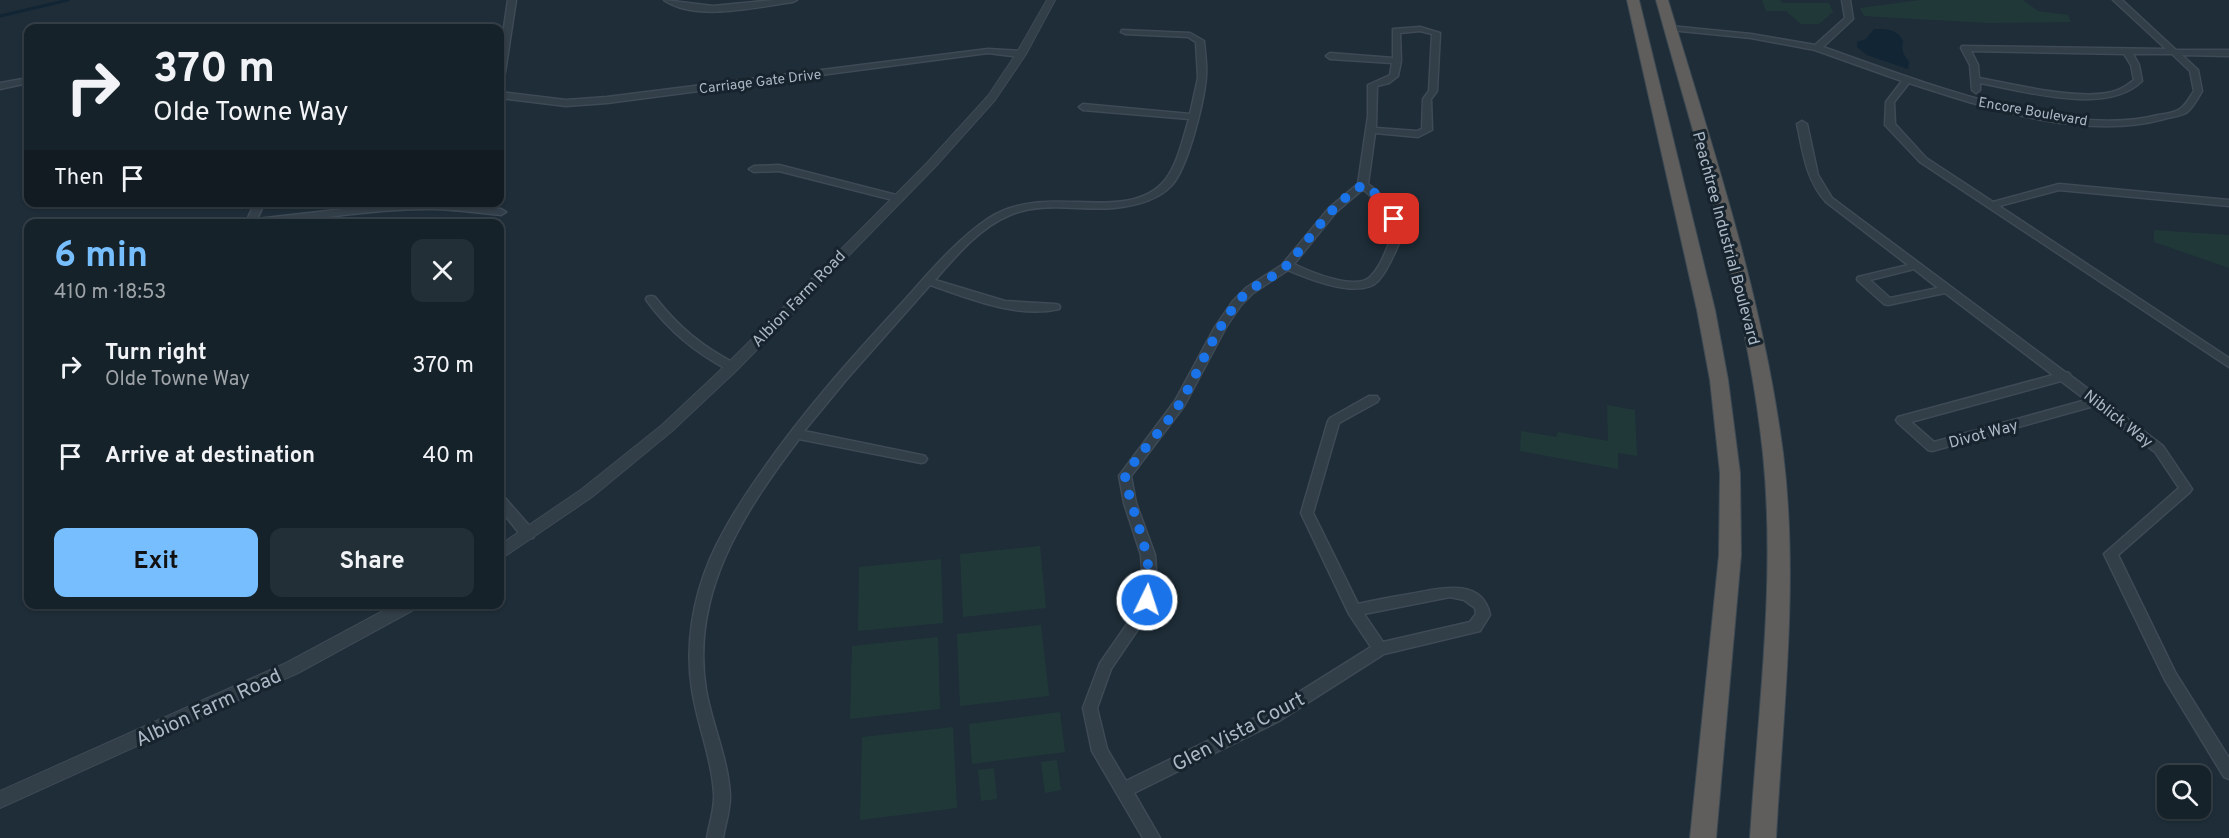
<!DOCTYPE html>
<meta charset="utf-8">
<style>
:root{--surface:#16222a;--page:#232f36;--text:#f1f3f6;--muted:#9ea4a8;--line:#353f47;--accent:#77beff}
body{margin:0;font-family:Overpass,sans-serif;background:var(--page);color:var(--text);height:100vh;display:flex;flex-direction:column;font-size:22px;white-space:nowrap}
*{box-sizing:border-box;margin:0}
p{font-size:20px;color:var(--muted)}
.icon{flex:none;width:33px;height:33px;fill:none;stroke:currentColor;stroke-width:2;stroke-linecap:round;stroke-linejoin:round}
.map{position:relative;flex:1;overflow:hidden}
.details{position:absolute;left:24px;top:219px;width:480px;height:390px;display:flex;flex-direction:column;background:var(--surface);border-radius:12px;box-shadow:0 2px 4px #0004,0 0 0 2px var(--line)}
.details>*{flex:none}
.banner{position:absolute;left:24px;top:24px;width:480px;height:183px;border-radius:12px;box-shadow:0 2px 4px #0004,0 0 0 2px var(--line);background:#16222a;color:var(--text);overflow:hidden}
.buttons{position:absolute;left:2157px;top:765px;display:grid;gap:12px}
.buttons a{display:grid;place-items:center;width:54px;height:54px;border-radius:12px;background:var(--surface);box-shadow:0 2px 4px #0004,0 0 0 2px var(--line);font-size:30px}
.pin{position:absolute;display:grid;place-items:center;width:51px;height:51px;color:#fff;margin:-26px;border-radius:12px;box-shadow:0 3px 9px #0006}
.me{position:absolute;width:66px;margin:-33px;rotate:4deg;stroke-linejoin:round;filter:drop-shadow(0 0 4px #0008)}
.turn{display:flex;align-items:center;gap:21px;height:126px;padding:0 30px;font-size:27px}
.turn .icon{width:78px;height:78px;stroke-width:2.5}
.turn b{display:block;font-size:42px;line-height:51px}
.then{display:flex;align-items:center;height:57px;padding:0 30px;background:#0003;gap:12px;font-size:22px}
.round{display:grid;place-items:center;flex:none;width:63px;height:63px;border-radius:12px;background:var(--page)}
.head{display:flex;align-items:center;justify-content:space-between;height:102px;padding:0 30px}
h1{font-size:36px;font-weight:700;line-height:45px;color:var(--accent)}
.action{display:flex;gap:12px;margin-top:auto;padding:12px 30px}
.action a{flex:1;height:69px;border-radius:12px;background:var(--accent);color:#111;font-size:24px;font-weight:700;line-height:69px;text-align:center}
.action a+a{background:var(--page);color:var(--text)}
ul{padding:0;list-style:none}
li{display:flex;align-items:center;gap:18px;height:90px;padding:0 30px}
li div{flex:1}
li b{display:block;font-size:22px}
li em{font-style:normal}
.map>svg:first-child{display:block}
</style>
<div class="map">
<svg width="2229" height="838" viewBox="0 0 2229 838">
<rect width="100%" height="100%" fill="#1e2d38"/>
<!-- green -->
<g fill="#203938">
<polygon points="1762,0 1780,0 1782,3 1829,3 1833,12 1819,24 1801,24 1786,11 1766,11"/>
<polygon points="1920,0 2023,0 2038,11 2068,15 2071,22 1988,23 1864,16 1860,8"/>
<polygon points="2154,230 2229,235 2229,268 2154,242"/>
<polygon points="1607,405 1635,410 1637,456 1618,453 1618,469 1520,451 1521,431 1556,437 1558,432 1608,441"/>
<polygon points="1040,546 1046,608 963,617 960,554"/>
<polygon points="941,559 943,623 858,631 859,567"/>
<polygon points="1041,625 1049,696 960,706 957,634"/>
<polygon points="938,637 940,709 850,719 852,646"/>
<polygon points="1060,712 1065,752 972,764 969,724"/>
<polygon points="953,727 957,808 860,820 862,737"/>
<polygon points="1057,760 1061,790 1045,793 1041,762"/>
<polygon points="994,768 997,799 981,801 978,770"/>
</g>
<!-- water -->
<path fill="#112535" d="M1874,29c12,0 24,0 29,12 -2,10 0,13 6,21l-1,7 -41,-14 -10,-8v-5l9,-3z"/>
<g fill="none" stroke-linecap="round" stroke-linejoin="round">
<!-- stream -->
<polyline stroke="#112535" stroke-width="3" points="0,16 68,0"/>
<defs>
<g id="minor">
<polygon points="508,0 516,0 504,79 500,82 500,55"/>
<path d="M664,0l49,6 61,-6h23l-4,2c-36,5 -98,20 -129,-2z"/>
<path d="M1842,0h8l3,19 -30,28c88,31 243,93 335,68 7,-1 16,-2 22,-6 6,-4 10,-12 14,-18l-4,-20 -18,-17h-39l6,11 3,16c-35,35 -118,10 -162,2v7l-4,3 -4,-3 -2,-25 -9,-17 1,-2 204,3 -53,-49h9l54,50h53v6l-47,-1 16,15 4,21c-4,7 -9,17 -16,22 -6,3 -15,4 -22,6 -80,22 -178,-11 -255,-36l-15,19 1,22 31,34 67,44 66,-18 170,16v6l-170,-16 -60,16 230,152v9l-309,-205 -35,-37 1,-23 16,-21 -87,-31 -64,-12 -81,-8 -4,-2 4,-2 81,8 64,11 30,-27zM1971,51l153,3 7,11 3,15c-5,4 -11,8 -16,10 -32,13 -104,-6 -139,-12l-1,-13z"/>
<path d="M1420,27l20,6 -3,58 -6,8 1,31 -14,7 -43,-4 -7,51c19,14 29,28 35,51 -8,15 -13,33 -25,46 -18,19 -69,-2 -90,-11l-35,23 -12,12 -15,22 -42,79 -53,70 5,27 19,52 2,29 -8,29 -38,56 -14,39 10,41 19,32 143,-70 102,-64 -22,-33 -48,-101 27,-92 2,-3 39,-22h8l2,3 -2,3 -38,21 -26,90 45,91c17,-4 34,-7 52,-10 28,-5 72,-18 80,21l-10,16 -96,23 -105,67 -145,72 26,45h-17l-51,-87 -9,-43 17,-45 36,-52 7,-27 -2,-29 -17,-52 -5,-27 56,-75 40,-74 18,-26 13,-13 36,-23 47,-57 29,-24 10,-68v-31l22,-10 2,-12 -62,-4 -4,-3 4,-3 63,5v-29zM1420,31l12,3 -3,57 -6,8 -1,30 -5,2 -41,-3 1,-42 12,-3 9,-7 3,-15 -1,-28zM1363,189l19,18 11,28c-7,13 -11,31 -23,42 -15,14 -60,-5 -76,-13l42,-52zM1450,597l14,3 11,8 1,6 -6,8 -87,20 -19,-28z"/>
<path d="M1122,30l68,3 14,8c1,12 3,24 2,36 -2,25 -18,90 -34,108 -15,16 -38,21 -58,23 -35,3 -71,-7 -104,7 -30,12 -54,41 -75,65l70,21 50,3 4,1 1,2 -1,2c-42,10 -90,-11 -129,-24l-84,95 -42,51 117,24 4,1 2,3 -2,3 -4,1 -122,-24c-55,73 -109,154 -93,251 6,35 23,71 24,107 0,14 -5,28 -7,41h-16c2,-14 8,-29 7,-44 -2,-36 -17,-70 -22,-105 -7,-44 1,-90 18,-130 13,-30 31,-58 50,-85 42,-61 91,-116 141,-170 27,-30 54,-63 88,-86 17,-11 36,-15 56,-16 37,-3 94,12 121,-23 12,-16 17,-41 23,-60l-106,-9 -4,-3 4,-3 107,10 8,-36 -2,-36 -8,-5 -63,-3 -4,-2z"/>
<polygon points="988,49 1021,51 1025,54 1021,57 988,53 607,103 566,106 500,98 500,92 566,100 607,97"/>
<polygon points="28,78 28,83 0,89 0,83"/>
<path d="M1802,121l5,3 11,51 14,23 233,174 4,1 2,3 92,70 27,40 2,3 -2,3 -72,63 57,117 54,86v21l-5,-2 -59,-97 -61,-126 75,-66 -24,-36 -61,-46 -162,45 -4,-1 -30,-27 -2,-3 2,-3 155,-42 -108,-82 -57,12 -4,-1 -26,-23 -1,-2 1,-2 50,-12 -82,-63c-20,-22 -23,-50 -29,-78zM1914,269l24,19 -48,10 -20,-18zM2061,381l25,19 -152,42 -23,-20z"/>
<polygon points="779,165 900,196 902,198 897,201 779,171 754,172 749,169 754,166"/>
<path d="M255,202h10l-8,17 96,-11 78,-5 70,6 5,3 -5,3c-23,-2 -46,-6 -69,-6 -65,-1 -130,15 -195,15l10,-4z"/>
<path d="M651,296l4,1c23,30 48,50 81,67l2,3 -2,3h-8c-33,-18 -58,-38 -81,-69l-1,-2 1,-2z"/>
<polygon points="500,496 505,498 533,530 535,534 533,538 523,538 500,509"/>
</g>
<g id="tertiary">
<polygon points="1047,0 1055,0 1026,54 995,100 935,167 737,370 672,431 592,497 505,556 500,558 500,545 582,489 662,425 727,364 927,163 988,96 1016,54"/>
<polygon points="396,604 419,604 417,608 298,673 0,808 0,791 286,663"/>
</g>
<g id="trunk">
<polygon points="1627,0 1639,0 1715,310 1728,380 1740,473 1741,555 1716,838 1690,838 1719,555 1720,473 1710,380 1697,310"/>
<path d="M1656,0h12c45,149 95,298 115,453 16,128 0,257 -7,385h-26c8,-128 26,-256 13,-384 -16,-155 -66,-305 -107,-454z"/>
</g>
</defs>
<!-- minor casing -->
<use href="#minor" stroke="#3e4a55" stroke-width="3"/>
<!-- tertiary casing -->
<use href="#tertiary" stroke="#3e4a55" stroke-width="2"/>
<!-- trunk casing -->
<use href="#trunk" stroke="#3c4953" stroke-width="2"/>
<!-- minor -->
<use href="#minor" fill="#323e48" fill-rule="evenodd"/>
<!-- tertiary -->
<use href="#tertiary" fill="#323e48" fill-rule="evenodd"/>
<!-- trunk -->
<use href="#trunk" fill="#5f5e5c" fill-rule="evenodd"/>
</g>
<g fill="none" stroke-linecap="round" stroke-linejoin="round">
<!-- route -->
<path stroke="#1a73e8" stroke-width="10" stroke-dasharray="0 18" d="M1147,600c9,-43 -15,-82 -22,-124 16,-26 39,-47 55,-73 20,-33 33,-70 57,-100 14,-19 40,-25 54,-42 22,-27 42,-58 72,-76l20,14 11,20"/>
</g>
<g text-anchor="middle" stroke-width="6" stroke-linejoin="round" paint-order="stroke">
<!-- far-street labels -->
<g font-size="14" fill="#abb9c6" stroke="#17232d">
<text transform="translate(760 81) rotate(-7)" y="5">Carriage Gate Drive</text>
<text transform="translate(2033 111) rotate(10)" y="5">Encore Boulevard</text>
</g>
<!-- street labels -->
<g font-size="16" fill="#abb9c6" stroke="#17232d">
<text transform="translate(1727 238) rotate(75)" y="6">Peachtree Industrial Boulevard</text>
<text transform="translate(798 298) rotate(-46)" y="6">Albion Farm Road</text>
<text transform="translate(2119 418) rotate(38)" y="6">Niblick Way</text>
<text transform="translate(1983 433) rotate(-15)" y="6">Divot Way</text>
</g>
<!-- near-street labels -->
<g font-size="20" fill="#abb9c6" stroke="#17232d">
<text transform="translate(208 707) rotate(-25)" y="7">Albion Farm Road</text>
<text transform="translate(1238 731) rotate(-28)" y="7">Glen Vista Court</text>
</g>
</g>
</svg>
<div class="buttons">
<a><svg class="icon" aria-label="search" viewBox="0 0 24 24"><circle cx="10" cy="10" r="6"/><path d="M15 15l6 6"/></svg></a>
</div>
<div class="pin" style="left:1394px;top:219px;background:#d93025"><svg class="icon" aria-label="arrive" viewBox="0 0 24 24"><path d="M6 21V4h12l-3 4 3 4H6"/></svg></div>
<svg class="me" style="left:1147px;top:600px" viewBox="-20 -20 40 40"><circle r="17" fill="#1a73e8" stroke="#fff" stroke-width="3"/><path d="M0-11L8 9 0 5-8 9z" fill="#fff"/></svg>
<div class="banner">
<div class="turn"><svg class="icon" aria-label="right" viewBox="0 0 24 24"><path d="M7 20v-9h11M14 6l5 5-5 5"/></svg><div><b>370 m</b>Olde Towne Way</div></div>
<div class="then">Then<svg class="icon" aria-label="arrive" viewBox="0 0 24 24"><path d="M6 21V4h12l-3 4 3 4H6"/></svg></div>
</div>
<section class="details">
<div class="head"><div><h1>6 min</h1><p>410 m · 18:53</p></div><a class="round"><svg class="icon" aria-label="close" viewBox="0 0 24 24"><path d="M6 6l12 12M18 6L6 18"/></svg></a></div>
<ul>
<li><svg class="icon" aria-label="right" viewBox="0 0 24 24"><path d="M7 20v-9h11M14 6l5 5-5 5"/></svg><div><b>Turn right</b><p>Olde Towne Way</p></div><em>370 m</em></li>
<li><svg class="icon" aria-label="arrive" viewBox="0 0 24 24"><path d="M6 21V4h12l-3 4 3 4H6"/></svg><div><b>Arrive at destination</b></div><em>40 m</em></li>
</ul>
<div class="action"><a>Exit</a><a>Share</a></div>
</section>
</div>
